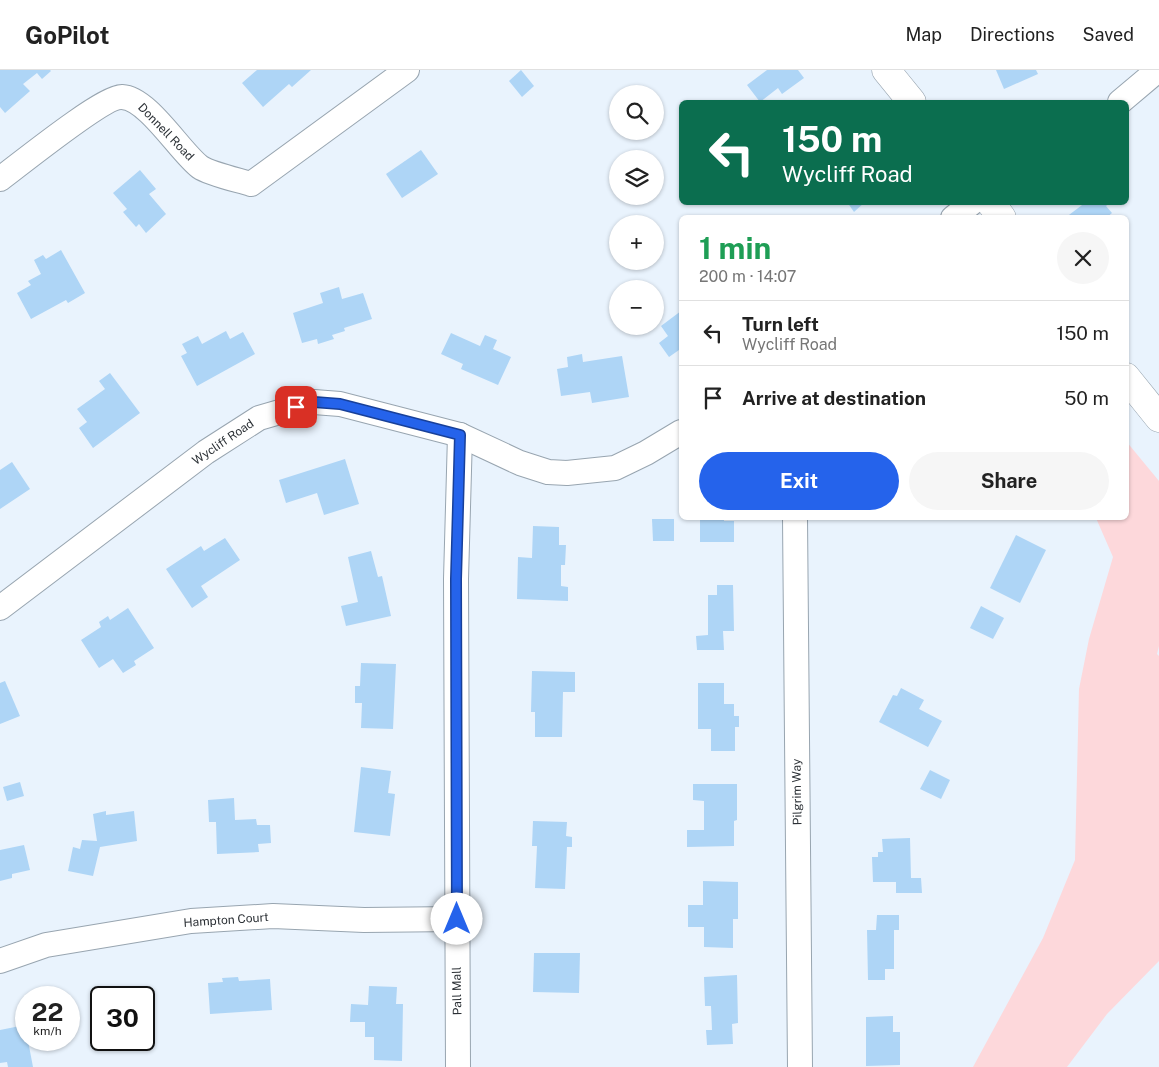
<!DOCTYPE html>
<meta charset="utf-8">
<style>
:root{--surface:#fff;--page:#f6f6f6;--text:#222;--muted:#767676;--line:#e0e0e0;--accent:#2563eb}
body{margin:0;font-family:"Public Sans",sans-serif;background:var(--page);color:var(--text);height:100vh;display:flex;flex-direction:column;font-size:19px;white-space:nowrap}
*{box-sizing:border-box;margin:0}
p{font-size:16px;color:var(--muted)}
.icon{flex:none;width:28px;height:28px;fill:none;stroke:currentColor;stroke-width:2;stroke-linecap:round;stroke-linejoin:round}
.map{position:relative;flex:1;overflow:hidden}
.panel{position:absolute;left:679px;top:145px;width:450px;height:305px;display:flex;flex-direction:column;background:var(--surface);border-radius:8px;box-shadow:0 1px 4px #0004}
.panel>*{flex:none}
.guide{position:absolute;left:679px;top:30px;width:450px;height:105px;border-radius:8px;box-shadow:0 1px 4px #0004;background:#0b6e4f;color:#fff;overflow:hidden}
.buttons{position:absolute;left:609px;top:15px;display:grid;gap:10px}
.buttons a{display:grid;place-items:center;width:55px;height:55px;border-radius:50%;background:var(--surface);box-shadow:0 1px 4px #0004;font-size:25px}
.speed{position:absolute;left:15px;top:916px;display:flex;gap:10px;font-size:25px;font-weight:700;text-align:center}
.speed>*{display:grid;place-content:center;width:65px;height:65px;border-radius:50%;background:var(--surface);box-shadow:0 1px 4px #0004;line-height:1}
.speed small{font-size:12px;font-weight:400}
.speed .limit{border:2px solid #111;border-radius:8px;background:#fff;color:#111}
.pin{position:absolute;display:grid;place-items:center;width:42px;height:42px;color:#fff;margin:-21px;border-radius:10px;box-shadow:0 2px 8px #0006}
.me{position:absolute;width:55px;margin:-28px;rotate:0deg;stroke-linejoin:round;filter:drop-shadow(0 0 4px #0008)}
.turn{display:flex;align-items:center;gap:18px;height:105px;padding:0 20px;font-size:22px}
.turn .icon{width:65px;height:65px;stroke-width:2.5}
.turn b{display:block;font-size:35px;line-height:42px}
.round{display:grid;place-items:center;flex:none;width:52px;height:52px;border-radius:26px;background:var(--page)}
.summary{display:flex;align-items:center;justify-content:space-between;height:85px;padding:0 20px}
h1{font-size:30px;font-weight:700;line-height:38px;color:#1e9e55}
.action{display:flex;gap:10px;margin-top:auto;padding:10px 20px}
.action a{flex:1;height:58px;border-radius:30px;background:var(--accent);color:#fff;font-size:20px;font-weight:700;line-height:58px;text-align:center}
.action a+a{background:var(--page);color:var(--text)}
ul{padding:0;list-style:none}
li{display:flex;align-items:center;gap:15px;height:65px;padding:0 20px;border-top:1px solid var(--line)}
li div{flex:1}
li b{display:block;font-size:19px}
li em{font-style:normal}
header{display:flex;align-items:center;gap:30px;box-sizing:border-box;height:70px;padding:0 25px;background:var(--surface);border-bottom:1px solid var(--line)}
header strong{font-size:24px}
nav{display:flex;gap:28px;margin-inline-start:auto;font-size:18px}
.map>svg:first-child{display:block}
</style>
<header>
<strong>GoPilot</strong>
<nav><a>Map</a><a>Directions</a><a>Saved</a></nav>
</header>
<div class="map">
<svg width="1159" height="997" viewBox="0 0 1159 997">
<rect width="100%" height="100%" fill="#e9f3fd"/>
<!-- green -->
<polygon fill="#fdd8db" points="1126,371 1159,411 1159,576 1157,584 1159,586 1159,891 1107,944 1067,997 973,997 1043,868 1075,790 1079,619 1089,569 1113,487 1096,448 1126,448"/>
<!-- building -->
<g fill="#aed5f6">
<polygon points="0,0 50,0 51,1 42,9 37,3 23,14 30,21 5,43 0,37"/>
<polygon points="257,0 311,0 292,17 289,14 263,37 242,13"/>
<polygon points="521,0 534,16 522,27 509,11"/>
<polygon points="767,0 798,0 804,8 782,24 778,18 760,32 747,15"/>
<polygon points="996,0 1036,0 1038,4 1004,19"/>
<polygon points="421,80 438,104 402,128 386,104"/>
<polygon points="140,100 156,119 149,124 166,144 146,163 139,154 136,157 123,142 127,139 113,123"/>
<polygon points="847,132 865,132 854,142"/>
<polygon points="1086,132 1111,132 1106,136 1112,143 1106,148 1065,148"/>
<polygon points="61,180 85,223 68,233 66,230 31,249 17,223 31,215 28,211 41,204 34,190 43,185 46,189"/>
<polygon points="339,217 342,229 363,223 372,249 344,258 345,261 332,265 334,269 318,274 317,269 302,273 293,243 323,233 320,223"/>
<polygon points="681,241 681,283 679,280 669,287 659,273 668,266 661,256"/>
<polygon points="226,261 230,269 243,262 255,284 197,316 181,286 187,283 182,274 198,266 202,274"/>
<polygon points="451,263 480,276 485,265 497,270 493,279 511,287 498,315 461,299 463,294 441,284"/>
<polygon points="582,284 583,292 622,286 629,327 592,333 590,322 561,326 557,299 568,297 567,287"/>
<polygon points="110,303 140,343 93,378 79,358 87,352 77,339 105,319 99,311"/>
<polygon points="345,389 359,434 324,445 317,423 286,433 279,410"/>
<polygon points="12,392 30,419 0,439 0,400"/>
<polygon points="700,448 724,448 724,451 734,451 734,472 700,472"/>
<polygon points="652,449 674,449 674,471 653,471"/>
<polygon points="533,456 559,457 559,475 566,475 565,495 561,495 561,516 568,517 568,531 517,529 518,487 532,488"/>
<polygon points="1016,465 1046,480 1020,533 990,518"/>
<polygon points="225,468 240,490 201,516 208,527 192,538 166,499 201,476 204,481"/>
<polygon points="371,481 378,507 382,506 391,546 346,556 341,536 358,532 348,487"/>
<polygon points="717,515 733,515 734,561 723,561 724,580 697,580 696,566 708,565 708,525 717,525"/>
<polygon points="981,536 1004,548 993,569 970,558"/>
<polygon points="128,538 154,578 134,591 136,595 123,603 113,589 99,598 81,570 101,557 99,552 108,546 110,550"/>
<polygon points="361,593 396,594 393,659 361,658 362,633 355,633 355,616 360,616"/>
<polygon points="532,601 575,602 575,622 563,622 562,667 535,667 535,642 531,642"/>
<polygon points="5,611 20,646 0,654 0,613"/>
<polygon points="698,613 724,613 724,634 734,634 734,646 739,646 739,657 735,657 735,681 711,681 711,659 698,659"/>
<polygon points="901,618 924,630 919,639 942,651 928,677 879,652 893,625 897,626"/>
<polygon points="361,697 391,701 388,723 395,724 390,766 354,762"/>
<polygon points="930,700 950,710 941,729 920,719"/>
<polygon points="20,712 24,726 7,731 3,717"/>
<polygon points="693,714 737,714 737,750 734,751 734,776 687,777 687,760 704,760 704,731 693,730"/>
<polygon points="234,728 235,750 256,749 257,755 270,755 271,773 258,774 259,782 217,784 216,752 209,752 208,730"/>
<polygon points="106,741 106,745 134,741 137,771 100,777 93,806 68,801 73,777 80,779 82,770 97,771 93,744"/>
<polygon points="533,751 567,752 566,766 572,767 572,777 567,777 565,819 535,818 537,776 532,776"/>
<polygon points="910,768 911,808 921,808 922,823 896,823 896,812 873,812 872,787 878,787 878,782 883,782 882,769"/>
<polygon points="24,775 30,800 12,804 12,808 0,811 0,780"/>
<polygon points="703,811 738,812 738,849 733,849 733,878 704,877 704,857 688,857 688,835 703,835"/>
<polygon points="877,845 899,845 899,860 894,860 894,899 885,899 885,910 868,910 867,860 876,860"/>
<polygon points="534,883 580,883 579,923 533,922"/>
<polygon points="737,905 738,953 732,954 733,974 707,975 706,960 712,960 711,936 705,936 704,907"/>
<polygon points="238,907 239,911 270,909 272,940 210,944 208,913 223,912 222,908"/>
<polygon points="369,916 397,917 396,934 403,934 402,991 374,990 374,967 365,967 365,952 350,952 351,934 368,935"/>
<polygon points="148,924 150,976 127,977 127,970 144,970 144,928 112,928 112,926"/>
<polygon points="893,946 893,962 900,962 900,995 866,996 866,947"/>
<polygon points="25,955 33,997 8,997 7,992 0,993 0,960"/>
</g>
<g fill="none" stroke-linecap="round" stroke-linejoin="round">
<defs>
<g id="minor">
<polyline points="1120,32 1158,0"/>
<path d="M0,109c19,-14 104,-83 122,-82 26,1 58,55 78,70 10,7 38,13 51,17l156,-114"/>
<polyline points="953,148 973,132"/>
<polyline points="795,448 800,997"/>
<polyline points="0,538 206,382 259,348 314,332 340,334 460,365 520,393 548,402 567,403 615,398 646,383 681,362"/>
<polyline points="0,891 46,875 191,851 273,846 364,850 457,849"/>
<polyline points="458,997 456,509 460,365"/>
</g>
<g id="secondary">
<polyline points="886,0 912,32"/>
<polyline points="990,132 1002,148"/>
<polyline points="1126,307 1159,348"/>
</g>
</defs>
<!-- minor casing -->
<use href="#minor" stroke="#98a5b0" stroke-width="26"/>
<!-- secondary casing -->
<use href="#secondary" stroke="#98a5b0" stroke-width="29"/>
<!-- minor -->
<use href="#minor" stroke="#fff" stroke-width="24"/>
<!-- secondary -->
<use href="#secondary" stroke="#fff" stroke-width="28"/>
</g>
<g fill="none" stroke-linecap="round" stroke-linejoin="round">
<defs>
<polyline id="route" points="296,337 314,332 340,334 460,365 456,509 457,849"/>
</defs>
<!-- route casing -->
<use href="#route" stroke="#184099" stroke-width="12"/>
<!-- route -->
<use href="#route" stroke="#2563eb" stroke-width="9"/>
</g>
<g text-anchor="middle" stroke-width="4" stroke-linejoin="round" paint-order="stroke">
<!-- street labels -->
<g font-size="12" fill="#2c3136" stroke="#fff">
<text transform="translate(166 62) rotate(46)" y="4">Donnell Road</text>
<text transform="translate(223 372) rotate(-34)" y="4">Wycliff Road</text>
<text transform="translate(797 722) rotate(-91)" y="4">Pilgrim Way</text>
<text transform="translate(226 850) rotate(-4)" y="4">Hampton Court</text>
<text transform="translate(457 921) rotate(-91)" y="4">Pall Mall</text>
</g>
</g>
</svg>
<div class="buttons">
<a><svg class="icon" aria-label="search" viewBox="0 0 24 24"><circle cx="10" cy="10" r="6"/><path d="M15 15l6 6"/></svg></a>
<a><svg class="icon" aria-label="layers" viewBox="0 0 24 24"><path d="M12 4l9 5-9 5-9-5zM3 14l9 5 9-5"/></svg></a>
<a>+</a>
<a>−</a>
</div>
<div class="speed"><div>22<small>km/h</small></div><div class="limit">30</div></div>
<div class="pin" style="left:296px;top:337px;background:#d93025"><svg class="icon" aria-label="arrive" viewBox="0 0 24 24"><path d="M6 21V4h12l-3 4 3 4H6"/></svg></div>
<svg class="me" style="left:457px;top:849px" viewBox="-20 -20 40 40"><circle r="19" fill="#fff"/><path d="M0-13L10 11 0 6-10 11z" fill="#2563eb"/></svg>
<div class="guide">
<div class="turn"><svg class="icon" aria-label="left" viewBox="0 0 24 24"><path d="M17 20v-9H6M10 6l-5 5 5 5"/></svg><div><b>150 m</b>Wycliff Road</div></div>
</div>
<section class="panel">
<div class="summary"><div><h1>1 min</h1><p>200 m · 14:07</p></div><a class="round"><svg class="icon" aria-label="close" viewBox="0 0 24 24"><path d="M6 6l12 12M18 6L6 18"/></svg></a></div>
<ul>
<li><svg class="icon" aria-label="left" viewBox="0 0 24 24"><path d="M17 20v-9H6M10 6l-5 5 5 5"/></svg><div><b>Turn left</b><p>Wycliff Road</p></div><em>150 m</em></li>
<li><svg class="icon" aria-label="arrive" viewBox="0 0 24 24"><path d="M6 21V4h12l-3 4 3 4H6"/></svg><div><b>Arrive at destination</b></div><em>50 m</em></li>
</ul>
<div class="action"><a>Exit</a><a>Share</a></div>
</section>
</div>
